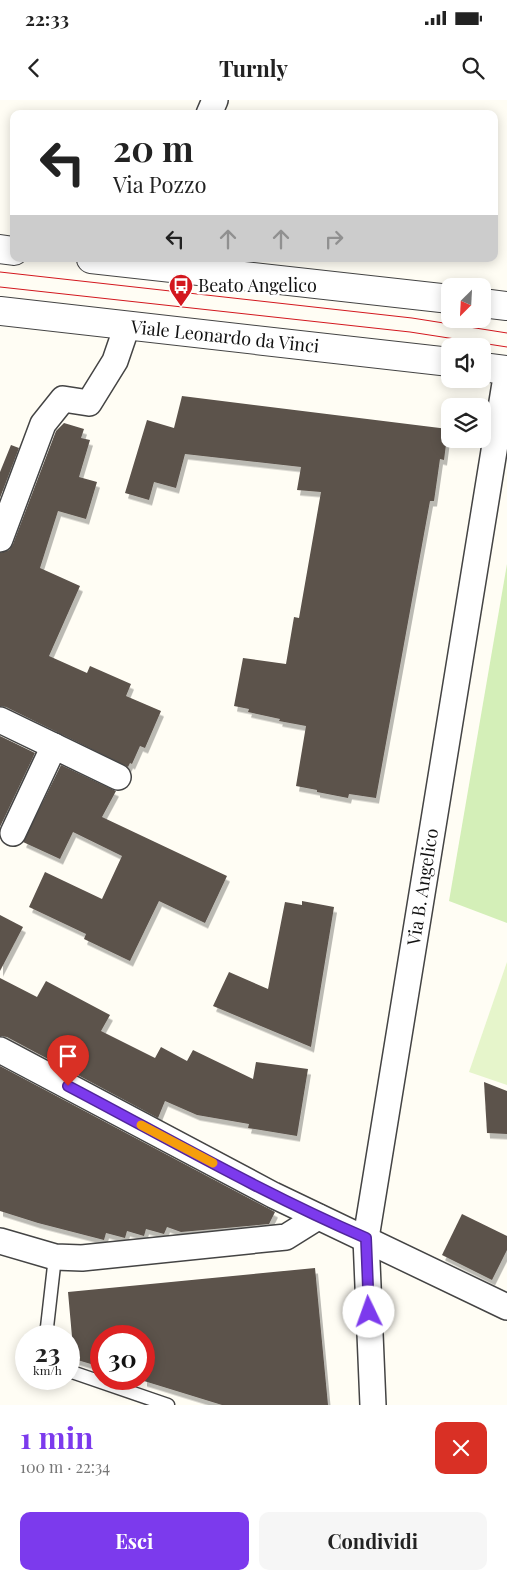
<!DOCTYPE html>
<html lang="it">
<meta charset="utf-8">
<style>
:root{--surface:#fff;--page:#f6f6f6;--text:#222;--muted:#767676;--accent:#7c3aed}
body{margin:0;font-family:"Playfair Display",serif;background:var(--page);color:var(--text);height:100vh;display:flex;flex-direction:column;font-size:19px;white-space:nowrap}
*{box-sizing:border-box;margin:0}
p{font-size:16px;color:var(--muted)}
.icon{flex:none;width:28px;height:28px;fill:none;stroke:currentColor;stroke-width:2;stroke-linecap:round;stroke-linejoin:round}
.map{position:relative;height:1305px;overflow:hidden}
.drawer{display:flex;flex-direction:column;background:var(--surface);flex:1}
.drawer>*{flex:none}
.hud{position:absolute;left:10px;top:10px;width:488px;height:152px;border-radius:10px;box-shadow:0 2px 12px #0003;background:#fff;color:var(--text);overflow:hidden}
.needle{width:32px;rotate:204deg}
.tools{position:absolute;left:441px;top:178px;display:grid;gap:10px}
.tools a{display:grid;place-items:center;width:50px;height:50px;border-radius:10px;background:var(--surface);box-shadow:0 2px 12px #0003;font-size:25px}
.speed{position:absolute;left:15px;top:1225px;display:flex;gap:10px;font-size:25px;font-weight:700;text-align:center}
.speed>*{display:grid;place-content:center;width:65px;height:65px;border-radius:50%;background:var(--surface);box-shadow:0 2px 12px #0003;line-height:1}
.speed small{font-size:12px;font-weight:400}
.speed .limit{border:8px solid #d22;background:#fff;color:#111}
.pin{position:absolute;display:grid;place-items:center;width:42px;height:42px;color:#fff;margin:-51px -21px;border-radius:50% 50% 50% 0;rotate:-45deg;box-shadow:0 0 5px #0007}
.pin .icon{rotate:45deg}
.me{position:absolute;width:55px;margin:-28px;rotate:357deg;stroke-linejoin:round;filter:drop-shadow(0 0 4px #0008)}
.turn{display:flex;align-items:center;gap:18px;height:105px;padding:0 20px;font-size:22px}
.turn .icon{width:65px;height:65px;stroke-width:2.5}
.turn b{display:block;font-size:35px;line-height:42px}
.lanes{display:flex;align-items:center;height:48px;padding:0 20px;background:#0003;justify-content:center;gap:25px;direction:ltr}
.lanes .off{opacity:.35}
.round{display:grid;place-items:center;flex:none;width:52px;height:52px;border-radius:10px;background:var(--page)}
.summary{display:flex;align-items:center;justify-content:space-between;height:85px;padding:0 20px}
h1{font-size:30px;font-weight:700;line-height:38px;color:var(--accent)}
.cta{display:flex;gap:10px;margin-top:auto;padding:10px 20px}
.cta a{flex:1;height:58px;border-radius:10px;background:var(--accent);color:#fff;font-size:20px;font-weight:700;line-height:58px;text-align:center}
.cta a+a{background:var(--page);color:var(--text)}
.status{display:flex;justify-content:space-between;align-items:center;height:35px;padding:0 25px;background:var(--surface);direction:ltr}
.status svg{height:14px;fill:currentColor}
header{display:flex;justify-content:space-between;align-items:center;height:65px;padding:0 20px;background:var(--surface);font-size:22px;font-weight:700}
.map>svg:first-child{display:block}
</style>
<div class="status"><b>22:33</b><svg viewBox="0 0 49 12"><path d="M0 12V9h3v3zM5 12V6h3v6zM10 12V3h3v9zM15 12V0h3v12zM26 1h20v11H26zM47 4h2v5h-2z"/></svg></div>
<header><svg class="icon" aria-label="back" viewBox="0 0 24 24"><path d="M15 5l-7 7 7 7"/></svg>Turnly<svg class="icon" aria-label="search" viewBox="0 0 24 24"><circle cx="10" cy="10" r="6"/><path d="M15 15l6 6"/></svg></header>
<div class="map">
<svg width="507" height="1305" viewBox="0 0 507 1305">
<defs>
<filter id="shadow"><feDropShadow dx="3" dy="5.5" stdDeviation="0" flood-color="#0004"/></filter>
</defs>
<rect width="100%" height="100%" fill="#fffdf4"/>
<!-- green -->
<polygon fill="#d4efb8" points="507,464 507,823 449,801"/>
<!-- pitch -->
<polygon fill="#e6f5cb" points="507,862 507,985 469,972"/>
<!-- building -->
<g fill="#5b524b" filter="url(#shadow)">
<polygon points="182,296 448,329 444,360 440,359 434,401 430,401 376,698 349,694 348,698 317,692 317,690 296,686 306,626 279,621 280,619 248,612 249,609 234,606 243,558 286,564 294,517 299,518 321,392 297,390 301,367 185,354 176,388 154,382 149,400 125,393 147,320 174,328"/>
<polygon points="64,323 84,329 81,338 90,340 79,377 97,382 86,419 58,411 40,468 80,486 49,556 87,573 90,566 131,584 126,596 161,611 145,648 140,646 132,664 130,663 128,667 6,607 0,606 0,453 9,450 13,444 56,331"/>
<polygon points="11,345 19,348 0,398 0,372"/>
<polygon points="0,636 35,653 0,727"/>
<polygon points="61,665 116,691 102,717 227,776 205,823 159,801 130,861 84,839 86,834 29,807 45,772 102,799 122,756 73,732 60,759 23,742"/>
<polygon points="302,801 334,807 311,947 213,906 229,872 268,889 285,802 302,805"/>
<polygon points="0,815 23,827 0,871"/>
<polygon points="0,878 37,897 46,881 110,915 101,931 155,958 161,947 187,961 193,950 253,979 256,962 308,969 297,1036 248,1028 249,1024 197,1015 165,1001 158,1018 7,937 0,936"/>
<polygon points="0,966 275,1112 269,1124 181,1132 167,1127 164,1134 146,1129 144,1136 127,1131 125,1138 106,1133 104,1140 38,1123 0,1111"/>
<polygon points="484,982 507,991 507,1034 487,1033"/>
<polygon points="462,1114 507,1136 507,1150 492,1180 442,1155"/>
<polygon points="315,1168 328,1305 222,1305 144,1281 144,1236 101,1236 101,1267 74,1259 68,1192"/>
</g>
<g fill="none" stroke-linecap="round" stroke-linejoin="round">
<defs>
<g id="service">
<polyline points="46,1236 55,1157"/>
<polyline points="69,1271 168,1305"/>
</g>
<g id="minor">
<polyline points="209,14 215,0"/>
<polyline points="0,439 43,324 63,299 89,303 115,261 127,226"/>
<polyline points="0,620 118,677"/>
<polyline points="13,733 54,646"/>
<polyline points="0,950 273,1095 507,1207"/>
<polyline points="0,1141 55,1157 82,1158 286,1137 318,1117"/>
<polyline points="373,1305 366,1138 507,271"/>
</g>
<g id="tertiary">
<polyline points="0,149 14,151"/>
<polyline points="91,159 450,199"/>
<polyline points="482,203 507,206"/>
<polyline points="0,211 450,262"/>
<polyline points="482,267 507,270"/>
</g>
</defs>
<!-- service casing -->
<use href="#service" stroke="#444" stroke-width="15"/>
<!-- minor casing -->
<use href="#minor" stroke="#444" stroke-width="28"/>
<!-- tertiary casing -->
<use href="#tertiary" stroke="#444" stroke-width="30"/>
<!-- service -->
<use href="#service" stroke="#fff" stroke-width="12"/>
<!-- minor -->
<use href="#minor" stroke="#fff" stroke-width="25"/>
<!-- tertiary -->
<use href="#tertiary" stroke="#fff" stroke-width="28"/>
<!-- tram -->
<g stroke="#d3171e" stroke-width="1">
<polyline points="0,172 412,218 507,233"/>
<polyline points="0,187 410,232 507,247"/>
</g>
</g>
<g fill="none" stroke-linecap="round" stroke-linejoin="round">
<defs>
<path id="route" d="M68,986c99,52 196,108 298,152l3,74"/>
</defs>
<!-- route casing -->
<use href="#route" stroke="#51269a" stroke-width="12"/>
<!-- route -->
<use href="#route" stroke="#7c3aed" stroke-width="9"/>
<!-- slow -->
<polyline stroke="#f59e0b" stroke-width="9" points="141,1025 213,1063"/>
</g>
<!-- icons -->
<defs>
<symbol id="bus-pin" viewBox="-11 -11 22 30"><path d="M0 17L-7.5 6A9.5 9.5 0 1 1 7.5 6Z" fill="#d3171e" stroke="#fff"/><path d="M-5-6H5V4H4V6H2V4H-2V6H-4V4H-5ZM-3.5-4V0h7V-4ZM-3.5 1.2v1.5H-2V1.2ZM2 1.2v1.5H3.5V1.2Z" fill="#fff"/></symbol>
</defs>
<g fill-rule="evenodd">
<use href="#bus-pin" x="167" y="172" width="28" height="38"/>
</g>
<g text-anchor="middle" stroke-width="5" stroke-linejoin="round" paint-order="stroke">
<!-- poi labels -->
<g font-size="18" fill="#111" stroke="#fff" text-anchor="start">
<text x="198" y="192">Beato Angelico</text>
</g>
<!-- street labels -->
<g font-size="18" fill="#111" stroke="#fff">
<text transform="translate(225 237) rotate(6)" y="6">Viale Leonardo da Vinci</text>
<text transform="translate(423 787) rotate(-81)" y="6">Via B. Angelico</text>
</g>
</g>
</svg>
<div class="tools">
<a><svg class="needle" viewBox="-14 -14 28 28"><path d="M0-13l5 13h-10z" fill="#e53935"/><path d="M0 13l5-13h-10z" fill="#767676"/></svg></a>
<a><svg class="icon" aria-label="sound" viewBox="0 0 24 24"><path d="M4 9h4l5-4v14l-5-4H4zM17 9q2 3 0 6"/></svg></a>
<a><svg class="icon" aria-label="layers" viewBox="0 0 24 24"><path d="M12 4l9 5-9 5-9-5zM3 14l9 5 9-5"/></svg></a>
</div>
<div class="speed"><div>23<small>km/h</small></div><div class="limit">30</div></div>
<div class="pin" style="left:68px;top:986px;background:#d93025"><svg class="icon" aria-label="arrive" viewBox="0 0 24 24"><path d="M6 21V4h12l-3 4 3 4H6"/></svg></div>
<svg class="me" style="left:369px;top:1212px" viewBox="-20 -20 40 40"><circle r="19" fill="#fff"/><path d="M0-13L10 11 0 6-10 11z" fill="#7c3aed"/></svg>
<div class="hud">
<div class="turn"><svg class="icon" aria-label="left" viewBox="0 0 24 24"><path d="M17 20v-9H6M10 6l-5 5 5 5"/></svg><div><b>20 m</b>Via Pozzo</div></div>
<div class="lanes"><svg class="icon" aria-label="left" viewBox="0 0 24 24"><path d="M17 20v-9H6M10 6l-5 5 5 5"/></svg><svg class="icon off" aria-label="ahead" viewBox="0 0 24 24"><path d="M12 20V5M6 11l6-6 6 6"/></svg><svg class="icon off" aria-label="ahead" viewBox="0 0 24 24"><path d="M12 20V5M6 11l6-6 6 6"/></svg><svg class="icon off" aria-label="right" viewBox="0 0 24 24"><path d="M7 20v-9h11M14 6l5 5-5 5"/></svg></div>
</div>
</div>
<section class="drawer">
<div class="summary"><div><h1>1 min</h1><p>100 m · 22:34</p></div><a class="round" style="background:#d93025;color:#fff"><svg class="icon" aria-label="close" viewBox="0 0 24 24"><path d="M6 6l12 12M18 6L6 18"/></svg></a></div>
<div class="cta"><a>Esci</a><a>Condividi</a></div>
</section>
